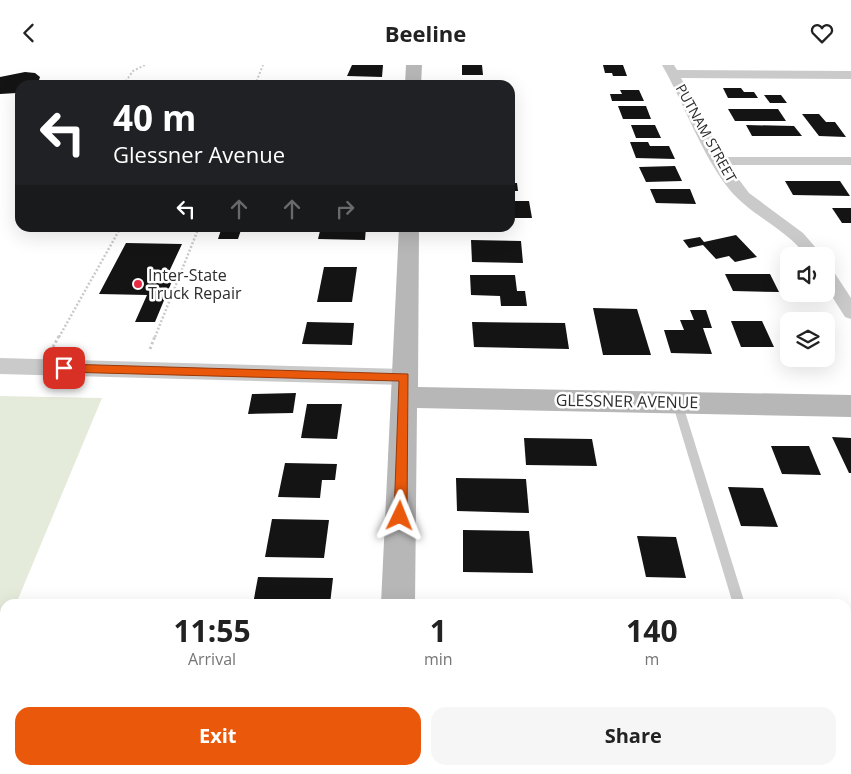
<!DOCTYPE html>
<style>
:root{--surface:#fff;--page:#f6f6f6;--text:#222;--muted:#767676;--accent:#ea580c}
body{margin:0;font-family:"Open Sans",sans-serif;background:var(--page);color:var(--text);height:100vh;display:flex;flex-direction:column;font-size:19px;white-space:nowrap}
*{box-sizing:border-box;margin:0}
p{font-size:16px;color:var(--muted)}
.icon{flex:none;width:28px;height:28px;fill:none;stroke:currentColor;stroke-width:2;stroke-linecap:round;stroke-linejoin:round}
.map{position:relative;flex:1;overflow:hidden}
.panel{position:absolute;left:0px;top:534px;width:851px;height:176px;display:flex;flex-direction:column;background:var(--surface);border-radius:15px 15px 0 0;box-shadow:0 5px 20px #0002}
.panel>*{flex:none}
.hud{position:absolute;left:15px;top:15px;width:500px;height:152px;border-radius:15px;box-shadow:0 5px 20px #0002;background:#202124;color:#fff;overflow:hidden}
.fabs{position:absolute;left:780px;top:182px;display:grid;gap:10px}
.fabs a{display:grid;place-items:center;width:55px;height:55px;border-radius:10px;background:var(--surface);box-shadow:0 5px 20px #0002;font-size:25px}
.pin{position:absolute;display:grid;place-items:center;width:42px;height:42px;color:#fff;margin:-21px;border-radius:10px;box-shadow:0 2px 8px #0006}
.me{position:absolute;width:55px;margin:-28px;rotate:2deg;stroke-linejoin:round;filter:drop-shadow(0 0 4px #0008)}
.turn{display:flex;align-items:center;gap:18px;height:105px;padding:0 15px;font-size:22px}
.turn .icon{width:65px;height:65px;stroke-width:2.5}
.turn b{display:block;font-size:35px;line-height:42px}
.lanes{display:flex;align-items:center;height:48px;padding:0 15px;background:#0003;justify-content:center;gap:25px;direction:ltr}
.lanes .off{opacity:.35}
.eta{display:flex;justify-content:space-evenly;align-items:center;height:85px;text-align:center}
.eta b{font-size:30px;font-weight:700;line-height:35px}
.cta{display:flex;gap:10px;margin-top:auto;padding:10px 15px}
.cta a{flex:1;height:58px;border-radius:15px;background:var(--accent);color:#fff;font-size:20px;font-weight:700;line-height:58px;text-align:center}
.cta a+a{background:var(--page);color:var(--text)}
header{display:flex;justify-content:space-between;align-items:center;height:65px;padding:0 15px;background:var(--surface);font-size:22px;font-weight:700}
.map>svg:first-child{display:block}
</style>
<header><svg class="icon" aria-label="back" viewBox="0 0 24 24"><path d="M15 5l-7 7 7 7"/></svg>Beeline<svg class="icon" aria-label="heart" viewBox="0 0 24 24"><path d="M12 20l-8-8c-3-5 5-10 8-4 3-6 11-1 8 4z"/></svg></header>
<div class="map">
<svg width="851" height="709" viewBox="0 0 851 709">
<rect width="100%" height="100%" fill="#fff"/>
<!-- green -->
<polygon fill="#e4ebda" points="0,331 102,333 16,539 5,539 5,565 0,577"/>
<!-- building -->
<g fill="#141414">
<polygon points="352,0 383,0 382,12 347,11"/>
<polygon points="462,0 482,0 483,10 462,10"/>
<polygon points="603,0 623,0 627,11 613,11 612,8 605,8"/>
<polygon points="25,7 35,8 40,12 38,18 20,20 20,27 17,28 0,29 0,12"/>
<polygon points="723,23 741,23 744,27 754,27 758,33 728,33"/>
<polygon points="620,25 639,25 644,36 612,36 610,29 622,29"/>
<polygon points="764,30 781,30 787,38 770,38"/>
<polygon points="618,41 646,41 651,54 623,54"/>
<polygon points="728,44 778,44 786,56 735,56"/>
<polygon points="802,49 819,49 826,57 835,57 846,72 819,71"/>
<polygon points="631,60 655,60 661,73 636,73"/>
<polygon points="746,60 794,61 802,71 752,71"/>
<polygon points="630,77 648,77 650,81 669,81 675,94 636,93"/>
<polygon points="675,101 682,116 646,117 639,102"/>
<polygon points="785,116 840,116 850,131 793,130"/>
<polygon points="510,118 517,118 518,126 510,126"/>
<polygon points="650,124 690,124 696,139 656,138"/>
<polygon points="510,136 529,136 532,153 510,153"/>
<polygon points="832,143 851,143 851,158 842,158"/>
<polygon points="222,162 242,162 238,174 218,174"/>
<polygon points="321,162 366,162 365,175 318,174"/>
<polygon points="736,170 757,192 735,197 729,191 716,194 703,180 689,183 683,175 700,172 704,177"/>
<polygon points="471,175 521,176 523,198 472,197"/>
<polygon points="126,178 182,179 168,209 175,209 155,257 135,257 147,230 99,229"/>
<polygon points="324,202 357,202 352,237 317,237"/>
<polygon points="725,209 770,209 779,227 733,226"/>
<polygon points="470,210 515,210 517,226 525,226 527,241 501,241 500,231 471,230"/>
<polygon points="593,243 637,244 651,290 603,290"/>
<polygon points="690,245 706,245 712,263 703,263 712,289 671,288 664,265 684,265 680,255 694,255"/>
<polygon points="731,256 762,256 774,282 741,282"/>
<polygon points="307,257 354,258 352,280 302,279"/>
<polygon points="472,257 565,258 569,284 474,282"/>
<polygon points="826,291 830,297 795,297 794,294 826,294"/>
<polygon points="296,328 293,348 248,349 252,329"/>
<polygon points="307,339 342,339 337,374 301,373"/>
<polygon points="832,372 851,373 851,408 849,408"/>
<polygon points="524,373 592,374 597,401 526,400"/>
<polygon points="771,381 809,381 821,410 782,409"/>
<polygon points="285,398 337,399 335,415 322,415 320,433 278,432"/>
<polygon points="456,413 526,414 529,448 457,446"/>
<polygon points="728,422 763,423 778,462 741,461"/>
<polygon points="272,454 329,455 324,493 265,492"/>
<polygon points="463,465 529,466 533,508 463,507"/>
<polygon points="637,471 676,472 686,513 646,512"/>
<polygon points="258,512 333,513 330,539 253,539"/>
</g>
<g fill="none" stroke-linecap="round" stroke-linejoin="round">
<!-- path-far2 -->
<g stroke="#cacaca" stroke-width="2" stroke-dasharray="2 2" stroke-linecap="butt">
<polyline points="128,20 126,16 133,6 145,0"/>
<polyline points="255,20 263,0"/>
</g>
<!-- path-far1 -->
<g stroke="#cacaca" stroke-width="2.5" stroke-dasharray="2 2" stroke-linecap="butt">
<polyline points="59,272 121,162"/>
<polyline points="155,272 199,162"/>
</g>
<!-- path -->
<g stroke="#cacaca" stroke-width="3" stroke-dasharray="2.5 2.5" stroke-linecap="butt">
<polyline points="53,282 59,271"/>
<polyline points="150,284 155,271"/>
</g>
<!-- lane -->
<g fill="#cacaca" fill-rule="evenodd">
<polygon points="677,333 680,334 682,337 745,539 733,539 672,337 674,334"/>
<polygon points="784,705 798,705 799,709 785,709"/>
</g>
<!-- street -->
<g fill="#cacaca" fill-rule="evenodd">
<path d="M662,0h12l3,5 174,1v8l-170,-1 42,79h128v8h-123l21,28 54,40 20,23h-17c-20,-28 -55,-40 -77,-67 -29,-37 -44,-84 -67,-124z"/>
<polygon points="826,202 832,204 851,233 851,254 845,252 826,222"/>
<polygon points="0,293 404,304 411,306 414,312 411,318 404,320 0,309"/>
</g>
<!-- secondary -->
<g fill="#b7b7b7" fill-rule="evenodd">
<polygon points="406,0 422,0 421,20 405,20"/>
<polygon points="399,162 419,162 418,322 851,330 851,352 417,343 415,539 381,539"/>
<rect x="373" y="705" width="40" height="4"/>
</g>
</g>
<!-- route -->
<polygon fill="#ea580c" stroke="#983908" points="64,299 408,309 407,451 405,455 400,457 396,455 394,451 399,316 64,307 59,303"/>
<!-- markers -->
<circle fill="#e72c47" stroke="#fff" stroke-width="2" cx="138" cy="219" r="5"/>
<g text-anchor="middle" stroke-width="5" stroke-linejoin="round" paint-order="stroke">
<!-- far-street labels -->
<g font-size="14" fill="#2d2d2d" stroke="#fff">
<text transform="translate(706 68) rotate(61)" y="5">PUTNAM STREET</text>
</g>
<!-- poi labels -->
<g font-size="16" fill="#2d2d2d" stroke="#fff" text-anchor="start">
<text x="148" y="216">Inter-State<tspan x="148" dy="18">Truck Repair</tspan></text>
</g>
<!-- street labels -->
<g font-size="16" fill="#2d2d2d" stroke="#fff">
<text transform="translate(627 336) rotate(1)" y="6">GLESSNER AVENUE</text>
</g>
</g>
</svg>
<div class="fabs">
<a><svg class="icon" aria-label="sound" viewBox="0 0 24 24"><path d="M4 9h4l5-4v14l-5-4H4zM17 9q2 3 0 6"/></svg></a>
<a><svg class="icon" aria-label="layers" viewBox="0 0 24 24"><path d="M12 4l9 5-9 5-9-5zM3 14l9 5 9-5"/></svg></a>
</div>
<div class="pin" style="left:64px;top:303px;background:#d93025"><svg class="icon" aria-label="arrive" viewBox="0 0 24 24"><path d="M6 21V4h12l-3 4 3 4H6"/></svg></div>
<svg class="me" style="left:400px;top:451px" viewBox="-20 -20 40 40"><path d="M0-17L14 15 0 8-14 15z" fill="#ea580c" stroke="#fff" stroke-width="4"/></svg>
<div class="hud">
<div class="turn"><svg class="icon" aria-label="left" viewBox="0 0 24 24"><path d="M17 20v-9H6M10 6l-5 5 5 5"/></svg><div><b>40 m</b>Glessner Avenue</div></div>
<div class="lanes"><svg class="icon" aria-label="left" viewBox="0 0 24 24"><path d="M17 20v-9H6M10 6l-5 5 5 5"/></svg><svg class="icon off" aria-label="ahead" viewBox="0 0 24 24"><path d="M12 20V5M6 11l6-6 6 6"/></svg><svg class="icon off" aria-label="ahead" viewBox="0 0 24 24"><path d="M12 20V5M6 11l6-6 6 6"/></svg><svg class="icon off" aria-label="right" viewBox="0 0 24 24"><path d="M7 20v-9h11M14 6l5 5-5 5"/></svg></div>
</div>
<section class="panel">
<div class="eta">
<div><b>11:55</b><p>Arrival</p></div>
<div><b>1</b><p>min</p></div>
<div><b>140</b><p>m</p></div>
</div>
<div class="cta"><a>Exit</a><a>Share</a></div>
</section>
</div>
